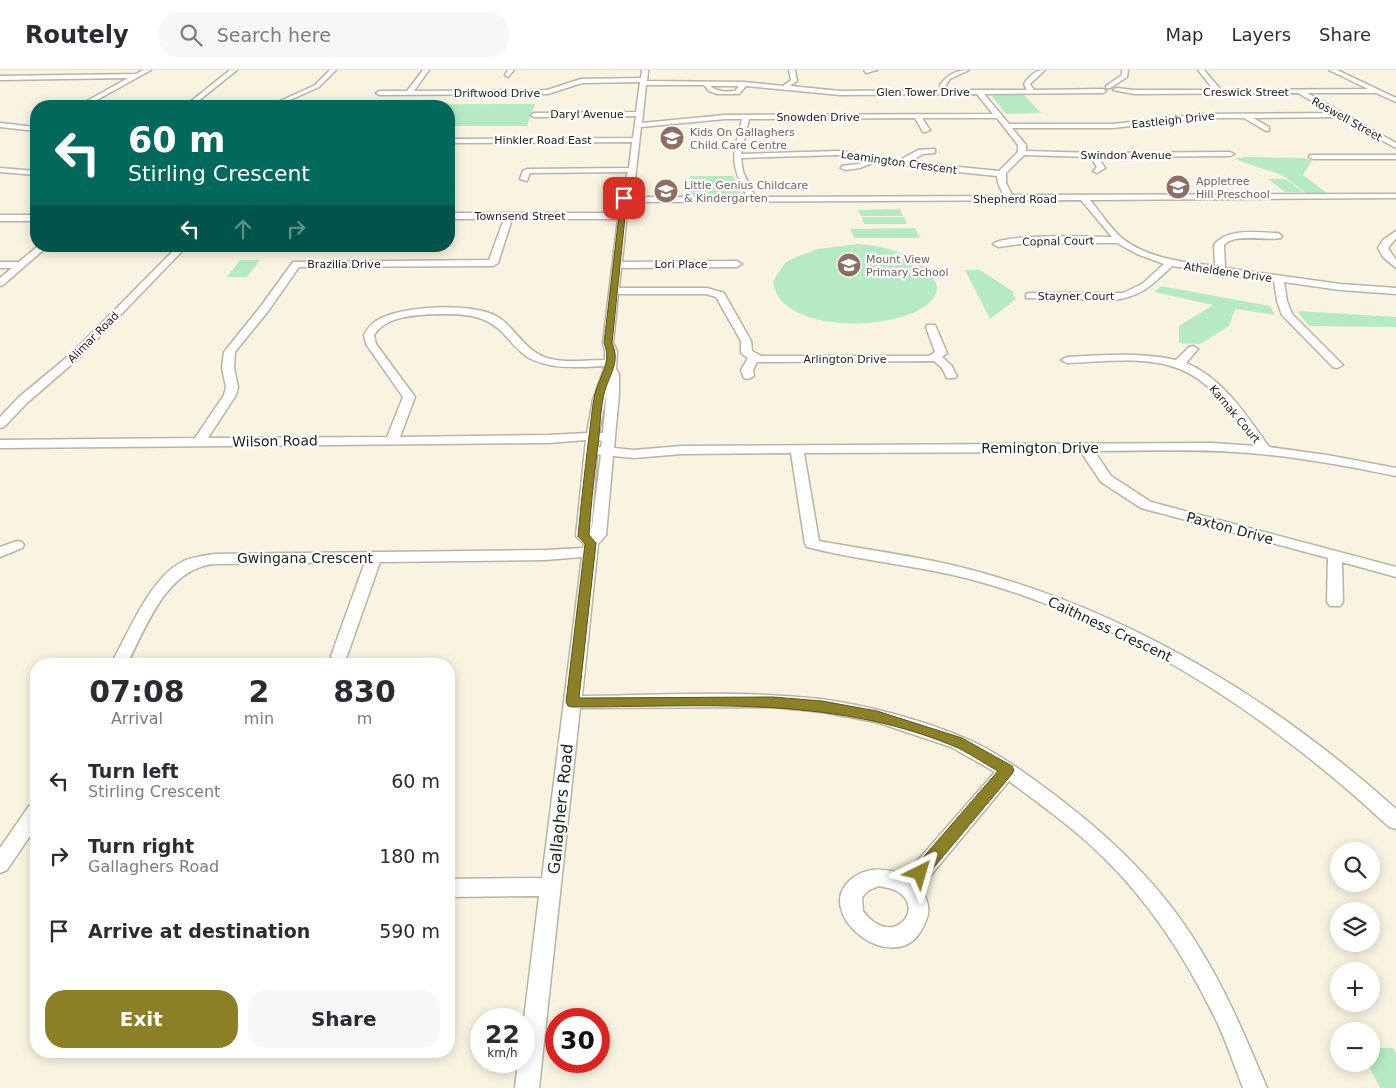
<!DOCTYPE html>
<meta charset="utf-8">
<style>
:root{--surface:#fff;--page:#f7f7f7;--text:#2b2b33;--muted:#7c7c81;--line:#e1e1e2;--accent:#8c8027}
body{margin:0;font-family:"DejaVu Sans",sans-serif;background:var(--page);color:var(--text);height:100vh;display:flex;flex-direction:column;font-size:19px;white-space:nowrap}
*{box-sizing:border-box;margin:0}
p{font-size:16px;color:var(--muted)}
.icon{flex:none;width:28px;height:28px;fill:none;stroke:currentColor;stroke-width:2;stroke-linecap:round;stroke-linejoin:round}
.map{position:relative;flex:1;overflow:hidden}
.side{position:absolute;left:30px;top:588px;width:425px;height:400px;display:flex;flex-direction:column;background:var(--surface);border-radius:20px;box-shadow:0 2px 12px #0003}
.side>*{flex:none}
.top-card{position:absolute;left:30px;top:30px;width:425px;height:152px;border-radius:20px;box-shadow:0 2px 12px #0003;background:#00695c;color:#fff;overflow:hidden}
.tools{position:absolute;left:1330px;top:772px;display:grid;gap:10px}
.tools a{display:grid;place-items:center;width:50px;height:50px;border-radius:50%;background:var(--surface);box-shadow:0 2px 12px #0003;font-size:25px}
.speed{position:absolute;left:470px;top:938px;display:flex;gap:10px;font-size:25px;font-weight:700;text-align:center}
.speed>*{display:grid;place-content:center;width:65px;height:65px;border-radius:50%;background:var(--surface);box-shadow:0 2px 12px #0003;line-height:1}
.speed small{font-size:12px;font-weight:400}
.speed .limit{border:8px solid #d22;background:#fff;color:#111}
.pin{position:absolute;display:grid;place-items:center;width:42px;height:42px;color:#fff;margin:-21px;border-radius:10px;box-shadow:0 2px 8px #0006}
.me{position:absolute;width:55px;margin:-28px;rotate:40deg;stroke-linejoin:round;filter:drop-shadow(0 0 4px #0008)}
.turn{display:flex;align-items:center;gap:18px;height:105px;padding:0 15px;font-size:22px}
.turn .icon{width:65px;height:65px;stroke-width:2.5}
.turn b{display:block;font-size:35px;line-height:42px}
.lanes{display:flex;align-items:center;height:48px;padding:0 15px;background:#0003;justify-content:center;gap:25px;direction:ltr}
.lanes .off{opacity:.35}
.eta{display:flex;justify-content:space-evenly;align-items:center;height:85px;text-align:center}
.eta b{font-size:30px;font-weight:700;line-height:35px}
.button{display:flex;gap:10px;margin-top:auto;padding:10px 15px}
.button a{flex:1;height:58px;border-radius:20px;background:var(--accent);color:#fff;font-size:20px;font-weight:700;line-height:58px;text-align:center}
.button a+a{background:var(--page);color:var(--text)}
ul{padding:0;list-style:none}
li{display:flex;align-items:center;gap:15px;height:75px;padding:0 15px}
li div{flex:1}
li b{display:block;font-size:19px}
li em{font-style:normal}
header{display:flex;align-items:center;gap:30px;box-sizing:border-box;height:70px;padding:0 25px;background:var(--surface);border-bottom:1px solid var(--line)}
header strong{font-size:24px}
nav{display:flex;gap:28px;margin-inline-start:auto;font-size:18px}
.search{width:350px;height:45px;background:var(--page);display:flex;align-items:center;gap:12px;box-sizing:border-box;padding:0 18px;border-radius:20px;color:var(--muted);font-size:19px}
.map>svg:first-child{display:block}
</style>
<header>
<strong>Routely</strong>
<div class="search"><svg class="icon" aria-label="search" viewBox="0 0 24 24"><circle cx="10" cy="10" r="6"/><path d="M15 15l6 6"/></svg>Search here</div>
<nav><a>Map</a><a>Layers</a><a>Share</a></nav>
</header>
<div class="map">
<svg width="1396" height="1018" viewBox="0 0 1396 1018">
<rect width="100%" height="100%" fill="#f8f4e1"/>
<!-- green -->
<g fill="#b6eac4">
<polygon points="996,24 1023,24 1041,43 1006,44 992,26"/>
<polygon points="535,34 527,56 449,56 449,36 193,35"/>
<polygon points="1244,87 1304,88 1312,90 1303,105 1327,123 1306,123 1282,105 1234,89"/>
<polygon points="690,106 733,106 741,123 736,125 690,125"/>
<polygon points="1268,109 1285,109 1303,122 1285,122"/>
<polygon points="900,139 903,146 861,146 858,140"/>
<polygon points="862,147 904,147 907,154 864,154"/>
<polygon points="915,158 920,168 854,168 850,159"/>
<path d="M857,174c25,2 52,7 70,26 4,5 11,13 10,20 -8,42 -160,50 -164,-9l13,-19 10,-5 22,-8z"/>
<polygon points="240,190 260,190 247,207 227,207"/>
<polygon points="965,200 980,200 1014,222 1013,225 1016,229 990,249"/>
<polygon points="1161,216 1270,236 1275,245 1235,239 1229,256 1200,274 1179,273 1179,256 1213,235 1154,222"/>
<polygon points="1297,241 1396,247 1396,257 1309,256"/>
<polygon points="1371,978 1393,978 1396,983 1396,1018 1380,1018 1368,994 1371,994"/>
</g>
<g fill="none" stroke-linecap="round" stroke-linejoin="round">
<defs>
<g id="minor">
<polygon points="143,0 151,0 86,36 78,36 128,8 0,10 0,6 136,4"/>
<polygon points="230,0 237,0 192,36 185,36"/>
<polygon points="330,0 336,0 319,17 279,35 274,34 315,15"/>
<path d="M423,0h6l-15,21 133,-1 34,-11 60,-1 1,-8h6l-1,11 97,1 39,4 8,-6 -2,-10h6l2,11 -7,5 50,5 101,-1 -1,-5c7,-10 16,-15 29,-15l-19,9 -4,6 2,5h79l-3,-6c5,-8 11,-14 21,-14l-15,14 4,6 69,-1 3,2 -3,2 -119,1 25,30h104l89,-10 130,-1 -34,-20 -164,1 -21,-4 3,-2 18,2h80l-16,-20h6l17,20 147,-1 -39,-19h8l59,28v4l-20,-9h-69l89,50v5l-57,-31 -86,1 16,9v4h-3l-22,-13h-42l-89,10h-101l14,17v6l67,2 137,-1 4,2 -4,2 -132,1 7,11 -8,5 -4,-2 4,-4 -6,-10 -67,-2 -18,18v10l6,12 384,-1v4l-306,2c10,12 21,29 33,39 26,20 61,23 92,27l-1,-21c14,-18 44,-12 64,-12l4,3 -1,2c-15,3 -47,-5 -57,7l1,23 115,16 56,4v6l-56,-4 -56,-8 3,19 5,13 51,51 -6,3 -4,-1 -51,-52 -5,-14 -3,-20 -102,-15c-20,19 -30,30 -58,34l-88,-2v-4l4,-1h93l19,-9 22,-20 -27,-10 -20,-11h-89l-30,4 -5,-3c15,-11 97,-7 119,-7l-31,-37 -453,2 -6,60 115,-1 5,3 -5,3 -116,1 -2,20h88l17,5 27,48 1,10 9,5h168l6,-4 -9,-25 1,-2h8l12,28 -5,4 9,8 6,11 -2,2h-8l-5,-10 -8,-7 -177,1 -4,8 1,6 -6,3 -4,-1 -3,-8 7,-12 -7,-5v-12l-25,-44 -10,-3h-88l-5,49 4,8 -1,18 3,5v20l-5,54 20,2 48,-4 530,-3 44,3c-20,-30 -46,-68 -82,-79 -33,-11 -73,-5 -107,-4l-6,-3 6,-3c37,-2 73,-5 109,3l13,-13 4,-1 5,3 -12,14c37,15 61,53 83,84l58,8 69,13v8c-53,-11 -107,-21 -162,-24 -46,-3 -93,-1 -140,-1l17,25 40,26 245,65v10l-54,-15 1,40 -3,4h-10l-3,-4 1,-44 -187,-50 -40,-26 -20,-30 -277,1 15,88c53,10 107,16 160,31 156,43 297,129 417,237v20l-7,-2c-119,-111 -260,-205 -419,-248 -54,-14 -109,-18 -163,-32l-2,-3 -14,-91 -109,1 -48,4 -21,-2 -7,79 -8,9 -16,152c79,-1 159,-6 238,3 46,6 99,20 142,38 25,10 49,26 71,42 63,45 123,98 164,165 29,46 49,94 70,144h-24c-10,-25 -18,-51 -30,-74 -28,-57 -64,-112 -109,-156 -29,-29 -63,-53 -95,-77l-88,106c8,17 11,24 1,42 -27,52 -116,-18 -68,-52 17,-11 34,-8 51,-2l90,-103 -44,-25 -75,-25 -54,-10 -49,-5 -193,1 -41,380h-24l3,-27h6v-42l15,-123 -90,1v-18l93,-1 40,-321 -37,3 -165,2 -33,94 -2,4 -6,2 -6,-2 -2,-4 34,-94 -151,2c-48,5 -67,62 -87,100h-16c17,-30 38,-84 69,-101 10,-6 23,-7 34,-9l331,-4 38,-2 1,-4 -8,-8 10,-96 -37,3 -549,5v-8l195,-2 29,-43 2,-8 -4,-19 2,-16 37,-46 32,-44 196,-2 15,-41h-55v-6h169l3,-22 7,-19 -98,1 -3,8 -7,-2 3,-8 4,-2 102,-1 3,-26 -183,1v-4l184,-1 3,-22 -102,1 -3,-2 3,-2 102,-1 4,-30 -58,1 -34,11 -169,1 -3,-2 3,-2h28zM646,15h58l5,6 8,3h22l7,-8 94,9 137,-1 16,20 -268,1 -83,8zM710,16h29l-4,5c-9,1 -17,1 -25,-5zM915,48l8,14h3l4,-2 -8,-12h75l21,27v7l-19,19 -90,-9 14,-8 12,-1v-4l-17,1 -18,10 -61,-9 -98,3 8,-35zM725,49h17c-9,38 -13,41 5,78h-119l2,-8 7,-2 -2,-8 6,-52zM839,85l29,5 -10,4 -16,2 -1,2 4,2 15,-2 17,-7 52,8 68,7 1,7 6,13 -249,1 -12,-25 -2,-14zM512,149h106l-15,124 2,8v9c-20,0 -42,4 -61,-3 -20,-8 -28,-28 -46,-40 -24,-15 -98,-12 -122,4 -6,3 -9,9 -12,14l2,9 37,53 -16,40 -179,1 28,-43 2,-8 -4,-19 1,-16 34,-42 30,-43 194,-1 5,-3zM438,244c25,0 48,0 66,20 8,9 15,18 25,24 23,12 50,9 76,8l-12,34 -6,33 -38,2 -149,2 15,-40 -39,-53 -2,-9c13,-20 43,-20 64,-21zM607,320l-4,43h-4zM598,370l4,1 -1,6h-4zM597,384l4,1 -10,80zM879,816c5,1 11,2 16,4 34,17 -3,61 -32,21l-1,-14 7,-7z"/>
<polygon points="508,0 514,0 508,7 505,5"/>
<polygon points="864,0 877,0 866,3"/>
<polygon points="1122,0 1128,0 1127,7 1110,18 1106,18 1106,16 1122,5"/>
<polygon points="0,53 36,57 36,61 0,57"/>
<polygon points="1310,85 1396,85 1396,89 1313,89 1309,87"/>
<polygon points="0,98 36,101 36,105 0,102"/>
<rect x="0" y="145" width="36" height="6"/>
<polygon points="1396,161 1396,168 1388,178 1396,190 1396,198 1383,187 1378,178 1383,170"/>
<polygon points="38,176 48,176 3,215 0,216 0,208 12,198 0,198 0,192 19,192"/>
<polygon points="178,176 187,176 80,287 27,333 4,357 0,358 0,347 19,327 72,283"/>
<polygon points="17,471 22,472 24,475 22,478 0,487 0,477"/>
<polygon points="36,734 36,757 7,800 0,803 0,778 29,736"/>
</g>
</defs>
<!-- minor casing -->
<use href="#minor" stroke="#b8b3a2" stroke-width="3"/>
<!-- minor -->
<use href="#minor" fill="#fff" fill-rule="evenodd"/>
</g>
<!-- route -->
<path fill="#8c8027" stroke="#5b5319" d="M624,126l3,2 -15,145c9,20 -3,31 -8,51 -3,13 -4,28 -5,42 -4,33 -8,66 -10,99l7,8 -17,155 194,-1 49,4 55,10 85,27 50,28 2,4 -2,4 -87,104 -5,2 -6,-2 -2,-5 2,-5 84,-97c-15,-8 -31,-20 -47,-26 -123,-50 -249,-38 -379,-38l-4,-1 -2,-4 19,-158 -7,-8c3,-33 7,-67 11,-100 2,-14 3,-29 6,-42 5,-19 17,-32 9,-51l17,-145z"/>
<!-- icons -->
<defs>
<symbol id="school-disc" viewBox="-11 -11 22 22"><circle r="9.5" fill="#8d6e63" stroke="#fff"/><path d="M0-5L7-2L0 1L-7-2ZM-4 1L0 2.5L4 1V4Q0 6-4 4Z" fill="#fff"/></symbol>
</defs>
<g fill-rule="evenodd">
<use href="#school-disc" x="658" y="54" width="28" height="28"/>
<use href="#school-disc" x="1164" y="103" width="28" height="28"/>
<use href="#school-disc" x="652" y="107" width="28" height="28"/>
<use href="#school-disc" x="835" y="181" width="28" height="28"/>
</g>
<g text-anchor="middle" stroke-width="4.5" stroke-linejoin="round" paint-order="stroke">
<!-- far-street labels -->
<g font-size="11" fill="#23221b" stroke="#fff">
<text x="923" y="26">Glen Tower Drive</text>
<text x="1246" y="26">Creswick Street</text>
<text x="497" y="27">Driftwood Drive</text>
<text x="587" y="48">Daryl Avenue</text>
<text x="818" y="51">Snowden Drive</text>
<text transform="translate(1347 49) rotate(29)" y="4">Roswell Street</text>
<text transform="translate(1173 50) rotate(-6)" y="4">Eastleigh Drive</text>
<text x="543" y="74">Hinkler Road East</text>
<text x="1126" y="89">Swindon Avenue</text>
<text transform="translate(899 92) rotate(8)" y="4">Leamington Crescent</text>
<text x="1015" y="133">Shepherd Road</text>
<text x="520" y="150">Townsend Street</text>
<text transform="translate(1058 171) rotate(-1)" y="4">Copnal Court</text>
<text x="344" y="198">Brazilia Drive</text>
<text x="681" y="198">Lori Place</text>
<text transform="translate(1228 202) rotate(8)" y="4">Atheldene Drive</text>
<text x="1076" y="230">Stayner Court</text>
<text transform="translate(93 267) rotate(-45)" y="4">Alimar Road</text>
<text x="845" y="293">Arlington Drive</text>
<text transform="translate(1235 344) rotate(50)" y="4">Karnak Court</text>
</g>
<!-- far-education labels -->
<g font-size="11" fill="#785e54" stroke="#fff" text-anchor="start">
<text x="690" y="66">Kids On Gallaghers<tspan x="690" dy="13">Child Care Centre</tspan></text>
<text x="1196" y="115">Appletree<tspan x="1196" dy="13">Hill Preschool</tspan></text>
<text x="684" y="119">Little Genius Childcare<tspan x="684" dy="13">&amp; Kindergarten</tspan></text>
<text x="866" y="193">Mount View<tspan x="866" dy="13">Primary School</tspan></text>
</g>
<!-- street labels -->
<g font-size="14" fill="#23221b" stroke="#fff">
<text transform="translate(275 371) rotate(-1)" y="5">Wilson Road</text>
<text x="1040" y="383">Remington Drive</text>
<text transform="translate(1230 458) rotate(15)" y="5">Paxton Drive</text>
<text x="305" y="493">Gwingana Crescent</text>
<text transform="translate(1110 559) rotate(25)" y="5">Caithness Crescent</text>
</g>
<!-- near-street labels -->
<g font-size="16" fill="#23221b" stroke="#fff">
<text transform="translate(560 739) rotate(-84)" y="6">Gallaghers Road</text>
</g>
</g>
</svg>
<div class="tools">
<a><svg class="icon" aria-label="search" viewBox="0 0 24 24"><circle cx="10" cy="10" r="6"/><path d="M15 15l6 6"/></svg></a>
<a><svg class="icon" aria-label="layers" viewBox="0 0 24 24"><path d="M12 4l9 5-9 5-9-5zM3 14l9 5 9-5"/></svg></a>
<a>+</a>
<a>−</a>
</div>
<div class="speed"><div>22<small>km/h</small></div><div class="limit">30</div></div>
<div class="pin" style="left:624px;top:128px;background:#d93025"><svg class="icon" aria-label="arrive" viewBox="0 0 24 24"><path d="M6 21V4h12l-3 4 3 4H6"/></svg></div>
<svg class="me" style="left:920px;top:803px" viewBox="-20 -20 40 40"><path d="M0-17L14 15 0 8-14 15z" fill="#8c8027" stroke="#fff" stroke-width="4"/></svg>
<div class="top-card">
<div class="turn"><svg class="icon" aria-label="left" viewBox="0 0 24 24"><path d="M17 20v-9H6M10 6l-5 5 5 5"/></svg><div><b>60 m</b>Stirling Crescent</div></div>
<div class="lanes"><svg class="icon" aria-label="left" viewBox="0 0 24 24"><path d="M17 20v-9H6M10 6l-5 5 5 5"/></svg><svg class="icon off" aria-label="ahead" viewBox="0 0 24 24"><path d="M12 20V5M6 11l6-6 6 6"/></svg><svg class="icon off" aria-label="right" viewBox="0 0 24 24"><path d="M7 20v-9h11M14 6l5 5-5 5"/></svg></div>
</div>
<section class="side">
<div class="eta">
<div><b>07:08</b><p>Arrival</p></div>
<div><b>2</b><p>min</p></div>
<div><b>830</b><p>m</p></div>
</div>
<ul>
<li><svg class="icon" aria-label="left" viewBox="0 0 24 24"><path d="M17 20v-9H6M10 6l-5 5 5 5"/></svg><div><b>Turn left</b><p>Stirling Crescent</p></div><em>60 m</em></li>
<li><svg class="icon" aria-label="right" viewBox="0 0 24 24"><path d="M7 20v-9h11M14 6l5 5-5 5"/></svg><div><b>Turn right</b><p>Gallaghers Road</p></div><em>180 m</em></li>
<li><svg class="icon" aria-label="arrive" viewBox="0 0 24 24"><path d="M6 21V4h12l-3 4 3 4H6"/></svg><div><b>Arrive at destination</b></div><em>590 m</em></li>
</ul>
<div class="button"><a>Exit</a><a>Share</a></div>
</section>
</div>
